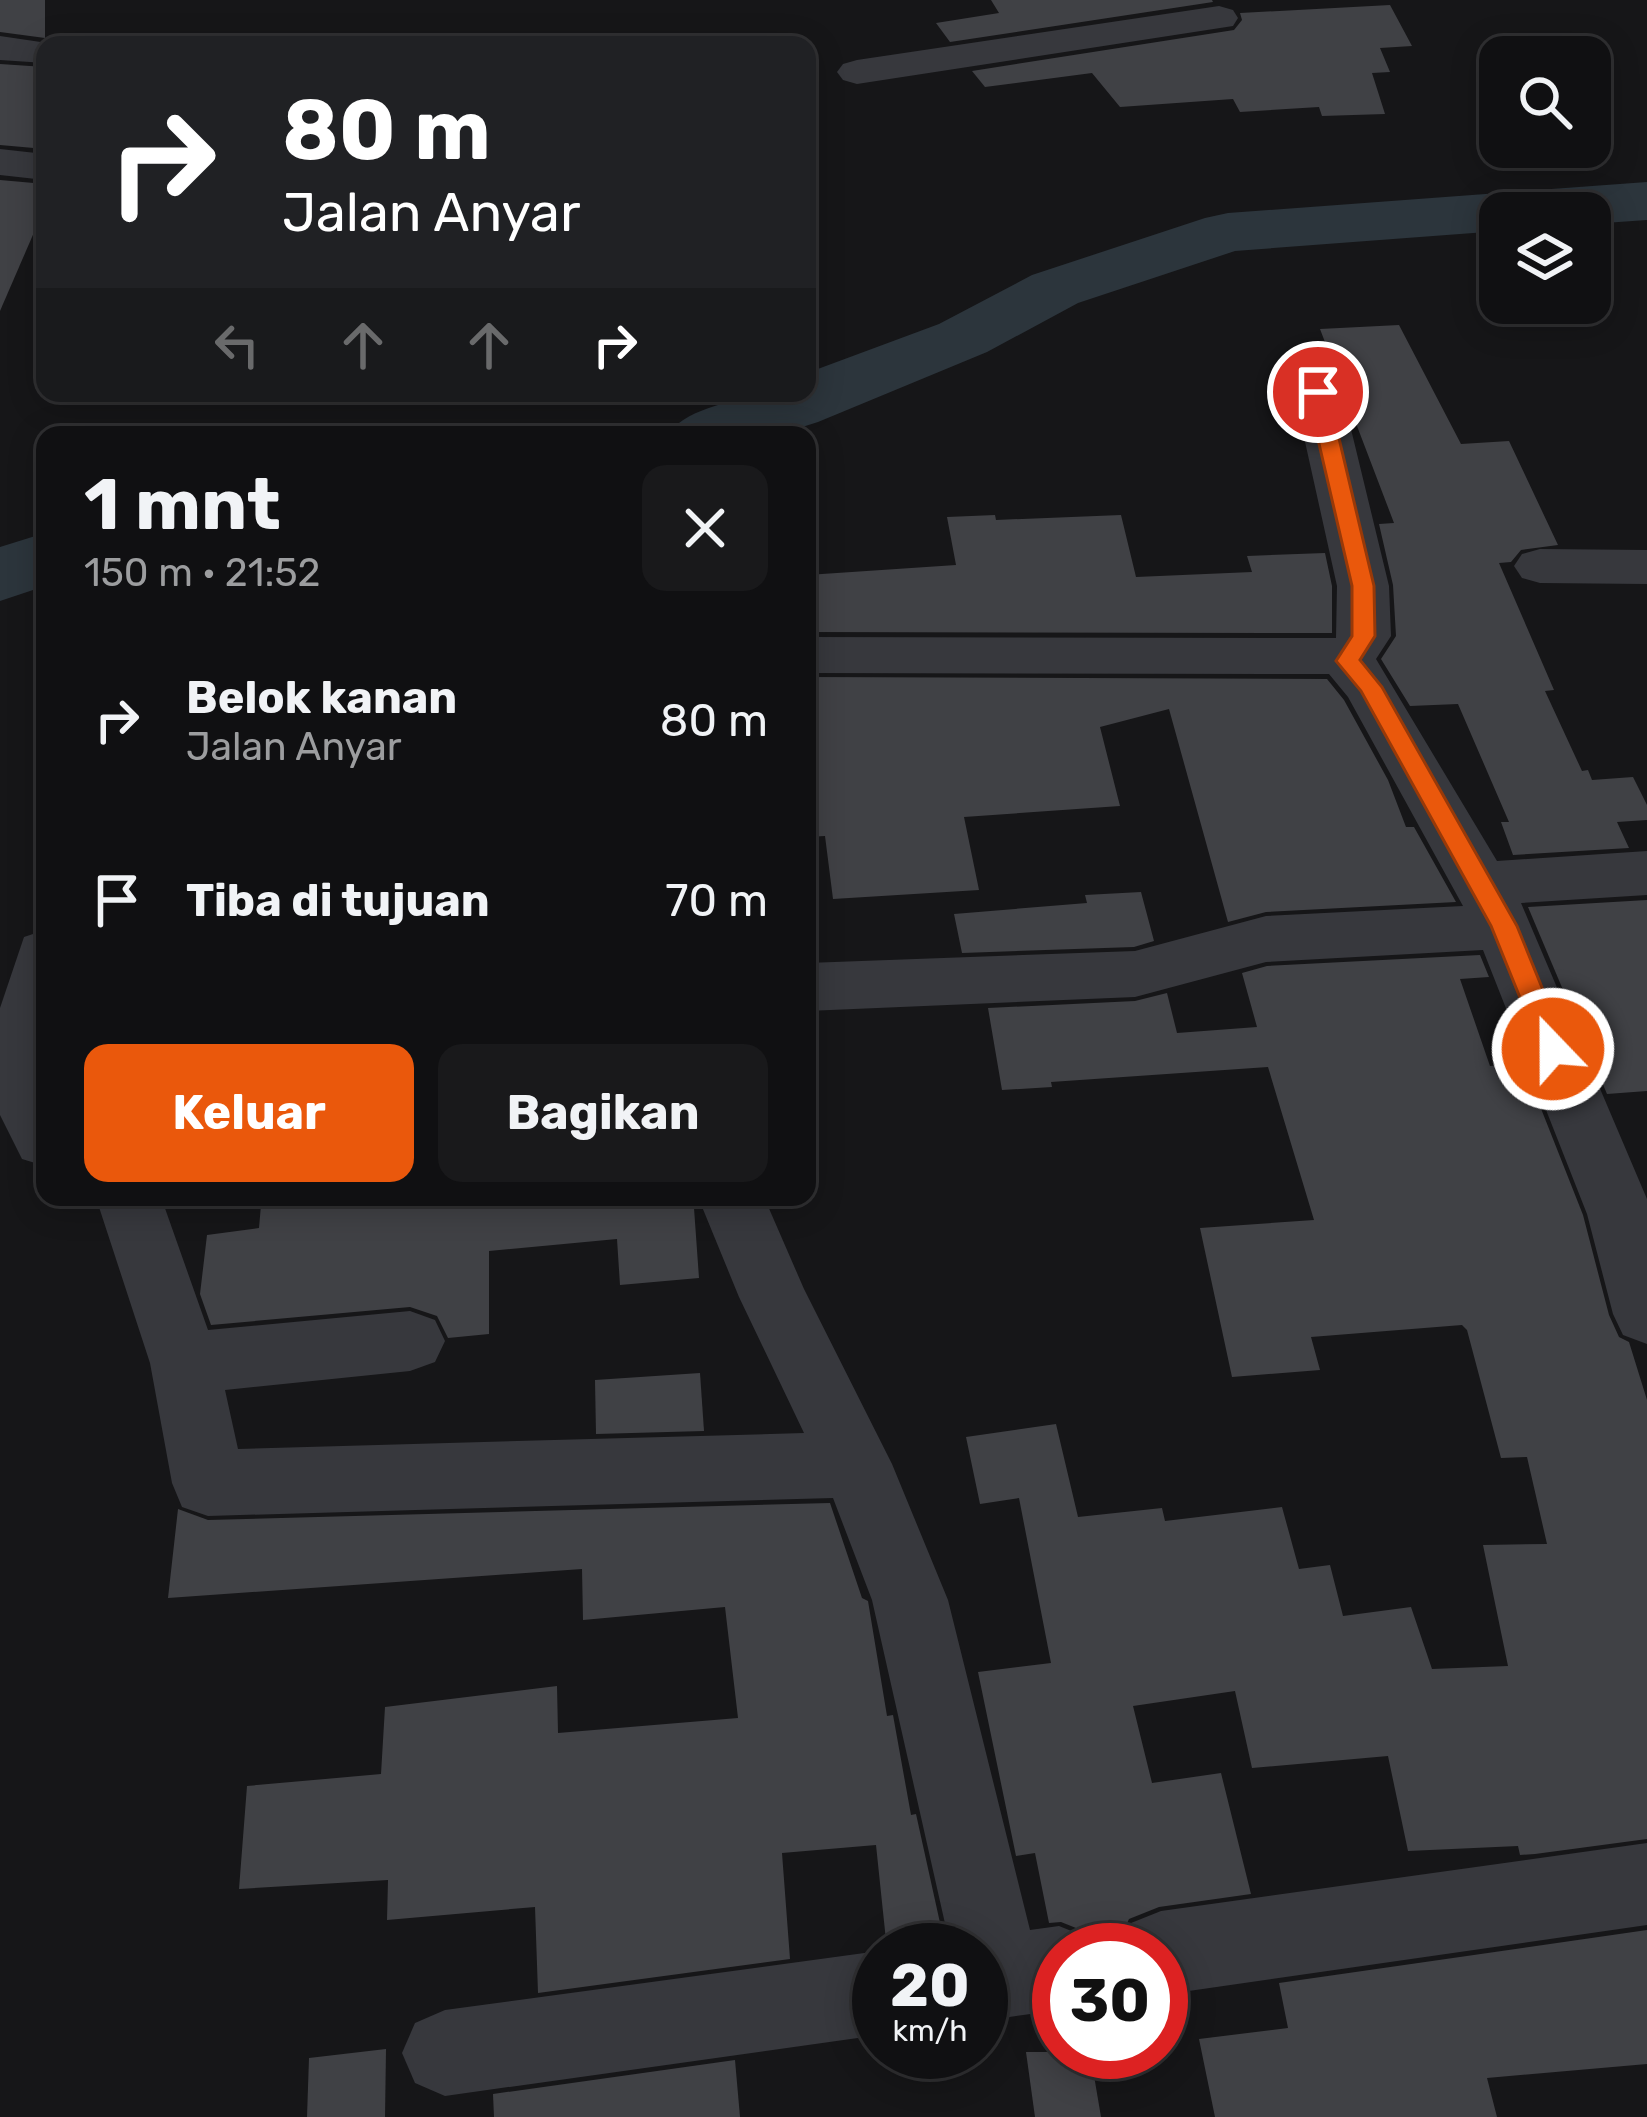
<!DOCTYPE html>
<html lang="id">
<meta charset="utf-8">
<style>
:root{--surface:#101012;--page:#19191b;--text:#f1f3f6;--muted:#9c9d9f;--line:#303032;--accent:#ea580c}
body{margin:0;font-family:Rubik,sans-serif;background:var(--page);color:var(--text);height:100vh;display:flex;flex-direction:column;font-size:45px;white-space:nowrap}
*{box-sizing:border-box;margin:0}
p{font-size:39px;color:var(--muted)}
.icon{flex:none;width:66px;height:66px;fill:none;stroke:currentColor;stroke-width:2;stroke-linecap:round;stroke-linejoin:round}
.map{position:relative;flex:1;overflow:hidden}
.drawer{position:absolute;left:36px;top:426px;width:780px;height:780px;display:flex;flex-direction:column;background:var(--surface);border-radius:24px;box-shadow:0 6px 30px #0003,0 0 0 3px var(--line)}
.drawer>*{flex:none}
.guide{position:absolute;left:36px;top:36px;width:780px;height:366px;border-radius:24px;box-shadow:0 6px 30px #0003,0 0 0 3px var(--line);background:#202124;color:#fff;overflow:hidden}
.buttons{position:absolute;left:1479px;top:36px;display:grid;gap:24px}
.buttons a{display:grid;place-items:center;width:132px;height:132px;border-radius:24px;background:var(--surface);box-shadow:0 6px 30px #0003,0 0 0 3px var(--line);font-size:60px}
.speed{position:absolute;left:852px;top:1923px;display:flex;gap:24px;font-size:60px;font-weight:700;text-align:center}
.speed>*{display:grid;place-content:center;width:156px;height:156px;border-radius:50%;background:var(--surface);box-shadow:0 6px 30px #0003,0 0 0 3px var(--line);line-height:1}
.speed small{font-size:30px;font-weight:400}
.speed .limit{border:18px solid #d22;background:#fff;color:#111}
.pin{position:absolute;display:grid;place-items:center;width:102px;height:102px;color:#fff;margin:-51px;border:6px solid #fff;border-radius:50%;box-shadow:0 3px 12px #0007}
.me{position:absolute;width:132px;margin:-66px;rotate:338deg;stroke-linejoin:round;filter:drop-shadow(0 0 9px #0008)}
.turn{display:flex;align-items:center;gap:42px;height:252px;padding:0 48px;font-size:54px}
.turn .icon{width:156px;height:156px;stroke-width:2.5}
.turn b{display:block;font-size:84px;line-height:102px}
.lanes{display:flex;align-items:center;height:114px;padding:0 48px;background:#0003;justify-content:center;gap:60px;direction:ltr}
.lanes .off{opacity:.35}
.round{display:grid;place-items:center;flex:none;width:126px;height:126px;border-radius:24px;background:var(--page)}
.overview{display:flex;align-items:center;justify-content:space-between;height:204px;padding:0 48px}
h1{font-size:72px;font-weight:700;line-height:90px}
.primary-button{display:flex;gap:24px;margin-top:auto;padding:24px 48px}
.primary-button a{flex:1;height:138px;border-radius:24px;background:var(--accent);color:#fff;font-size:48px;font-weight:700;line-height:138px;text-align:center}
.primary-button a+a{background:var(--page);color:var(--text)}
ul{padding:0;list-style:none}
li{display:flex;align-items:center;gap:36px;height:180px;padding:0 48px}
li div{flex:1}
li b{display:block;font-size:45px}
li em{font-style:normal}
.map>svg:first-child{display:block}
</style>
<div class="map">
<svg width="1647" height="2117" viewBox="0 0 1647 2117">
<rect width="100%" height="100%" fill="#161618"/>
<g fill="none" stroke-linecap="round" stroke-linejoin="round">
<!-- river -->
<g fill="#2c353c" fill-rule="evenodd">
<path d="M1647,182v38l-57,4v-11h-90v18l-265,20 -157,52 -91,49 -169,70 -41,13h-110c23,-33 101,-42 140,-42v-20l132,-49 93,-49 173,-57 23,-5z"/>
<polygon points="45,533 45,586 0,601 0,547"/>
</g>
</g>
<!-- building -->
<g fill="#404145">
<polygon points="0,0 45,0 45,38 0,32"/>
<polygon points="991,0 1212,0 1213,2 950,42 936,23 999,13"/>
<polygon points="1390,5 1412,46 1380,48 1390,72 1372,73 1385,114 1322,116 1319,107 1240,112 1233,99 1120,107 1092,73 985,87 972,71 1234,30 1242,20 1240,13"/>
<polygon points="0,64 45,67 45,149 0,145"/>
<polygon points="0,180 45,184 45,207 0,311"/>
<polygon points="1399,325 1461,444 1509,441 1558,545 1521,550 1511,562 1499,563 1554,690 1545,691 1582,771 1588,770 1592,780 1633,777 1647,805 1647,820 1617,822 1629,848 1513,855 1501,822 1509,822 1458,704 1410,706 1381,659 1396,636 1393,585 1379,524 1394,523 1320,329"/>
<polygon points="995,515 996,520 1121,515 1136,577 1252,572 1247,556 1325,553 1332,586 1332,633 807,632 807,575 956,565 947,517"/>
<polygon points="807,677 1327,679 1344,700 1388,780 1406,827 1414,827 1456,902 1266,912 1228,922 1169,709 1100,727 1120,806 964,817 979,890 833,899 825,836 807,837"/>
<polygon points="1141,892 1154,941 1134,947 962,953 954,914 1087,903 1085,895"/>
<polygon points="1647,900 1647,1091 1607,1094 1528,907"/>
<polygon points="1480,955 1489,977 1460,979 1490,1066 1523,1063 1583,1215 1609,1315 1619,1337 1629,1342 1647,1400 1647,1839 1535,1854 1520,1855 1518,1846 1408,1851 1388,1756 1252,1768 1235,1691 1133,1706 1152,1783 1221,1773 1251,1894 1159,1907 1129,1919 1120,1939 1096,1942 1091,1934 1061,1922 1049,1923 1035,1853 1016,1856 978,1672 1051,1663 1019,1498 980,1504 966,1437 1056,1424 1078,1517 1162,1508 1165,1521 1282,1507 1299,1569 1330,1565 1343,1616 1411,1607 1432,1669 1508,1666 1483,1545 1547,1544 1527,1457 1501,1458 1467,1330 1462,1325 1311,1337 1320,1370 1232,1377 1200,1228 1314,1220 1268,1067 1051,1082 1052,1087 1002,1090 988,1008 1135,1001 1167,993 1177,1033 1257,1027 1242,973 1267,966"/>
<polygon points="346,1197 684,1197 685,1208 694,1208 699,1278 620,1285 617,1239 489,1251 489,1334 448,1338 437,1316 410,1307 211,1325 200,1294 207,1235 259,1228 261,1205"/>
<polygon points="700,1373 704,1431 596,1434 595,1380"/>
<polygon points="830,1503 862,1598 868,1601 887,1716 893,1715 911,1815 916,1814 946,1950 887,1950 876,1845 782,1853 790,1959 538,1993 535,1907 387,1920 388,1880 239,1889 247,1786 381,1774 385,1707 557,1686 558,1733 738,1718 725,1607 583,1620 582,1569 168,1598 178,1509 208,1520"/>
<polygon points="1647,1930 1647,2064 1487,2078 1497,2117 1215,2117 1199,2039 1288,2028 1279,1983"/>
<polygon points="386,2049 385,2117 307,2117 309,2058"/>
<polygon points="1026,2052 1090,2052 1101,2117 1035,2117"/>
<polygon points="735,2060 740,2117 494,2117 493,2094"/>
</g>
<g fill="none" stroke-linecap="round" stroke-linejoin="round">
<!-- minor -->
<g fill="#37383d" fill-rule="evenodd">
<polygon points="1219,6 1233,10 1238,18 1233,26 857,84 843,80 837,72 843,64 857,60"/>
<polygon points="0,36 61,45 45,45 45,63 0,60"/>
<polygon points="0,149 45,154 45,180 0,175"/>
<polygon points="1318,378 1335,382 1342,392 1389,586 1391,636 1376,659 1497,861 1647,851 1647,895 1521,903 1647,1199 1647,1344 1623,1335 1613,1314 1587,1214 1483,950 1266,962 1135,997 807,1011 807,963 1135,951 1266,916 1463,906 1348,697 1329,674 807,673 807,637 1336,638 1337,586 1294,392 1301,382"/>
<polygon points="1540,549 1647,550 1647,584 1540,583 1522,578 1514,566 1522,554"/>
<polygon points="45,930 45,1166 22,1159 0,1115 0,1008 24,937"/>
<polygon points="101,1197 161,1197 208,1330 410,1311 435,1320 445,1341 435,1362 410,1371 225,1390 238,1449 804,1433 739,1297 698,1197 764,1197 804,1289 892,1464 948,1600 1030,1930 1059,1926 1089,1938 1094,1950 1059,1950 1059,2010 981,2021 981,1950 951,1950 872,1600 833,1498 208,1516 182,1507 172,1483 150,1363 98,1204"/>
<polygon points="1647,1843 1647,1925 1161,1995 1161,1950 1120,1950 1131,1923 1161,1911"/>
<polygon points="879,1951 879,2035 445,2096 415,2083 402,2053 415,2023 445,2010"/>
</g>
</g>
<!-- route -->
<polygon fill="#ea580c" stroke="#983908" stroke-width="3" points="1318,386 1328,392 1374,586 1375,636 1360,660 1382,687 1517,926 1567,1049 1563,1057 1544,1057 1491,926 1361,691 1336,661 1352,636 1352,586 1307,392"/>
</svg>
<div class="buttons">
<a><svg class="icon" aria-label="search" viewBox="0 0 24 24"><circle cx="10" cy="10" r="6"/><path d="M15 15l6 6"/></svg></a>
<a><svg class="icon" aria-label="layers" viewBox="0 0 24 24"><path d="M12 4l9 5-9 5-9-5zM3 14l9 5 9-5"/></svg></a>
</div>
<div class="speed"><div>20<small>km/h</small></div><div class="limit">30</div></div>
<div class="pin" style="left:1318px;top:392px;background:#d93025"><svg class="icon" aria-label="arrive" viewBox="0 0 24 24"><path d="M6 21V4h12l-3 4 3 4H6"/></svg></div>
<svg class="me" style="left:1553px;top:1049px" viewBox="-20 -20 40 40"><circle r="17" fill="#ea580c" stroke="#fff" stroke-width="3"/><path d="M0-11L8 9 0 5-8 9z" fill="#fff"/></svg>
<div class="guide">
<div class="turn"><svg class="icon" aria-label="right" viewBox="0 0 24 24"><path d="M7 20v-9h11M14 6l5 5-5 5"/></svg><div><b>80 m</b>Jalan Anyar</div></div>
<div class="lanes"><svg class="icon off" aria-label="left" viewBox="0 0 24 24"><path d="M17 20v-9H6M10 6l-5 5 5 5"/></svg><svg class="icon off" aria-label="ahead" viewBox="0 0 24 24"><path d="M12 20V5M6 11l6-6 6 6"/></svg><svg class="icon off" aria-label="ahead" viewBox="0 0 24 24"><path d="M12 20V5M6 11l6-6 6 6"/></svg><svg class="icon" aria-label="right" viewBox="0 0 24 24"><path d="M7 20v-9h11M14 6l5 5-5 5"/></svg></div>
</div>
<section class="drawer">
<div class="overview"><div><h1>1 mnt</h1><p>150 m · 21:52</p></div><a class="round"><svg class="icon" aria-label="close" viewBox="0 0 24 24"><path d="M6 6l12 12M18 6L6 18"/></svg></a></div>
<ul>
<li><svg class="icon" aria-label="right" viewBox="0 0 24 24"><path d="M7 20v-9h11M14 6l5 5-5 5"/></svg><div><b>Belok kanan</b><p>Jalan Anyar</p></div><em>80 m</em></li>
<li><svg class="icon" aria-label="arrive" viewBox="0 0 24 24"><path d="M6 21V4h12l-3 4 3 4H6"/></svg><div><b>Tiba di tujuan</b></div><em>70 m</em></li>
</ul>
<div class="primary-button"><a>Keluar</a><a>Bagikan</a></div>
</section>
</div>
